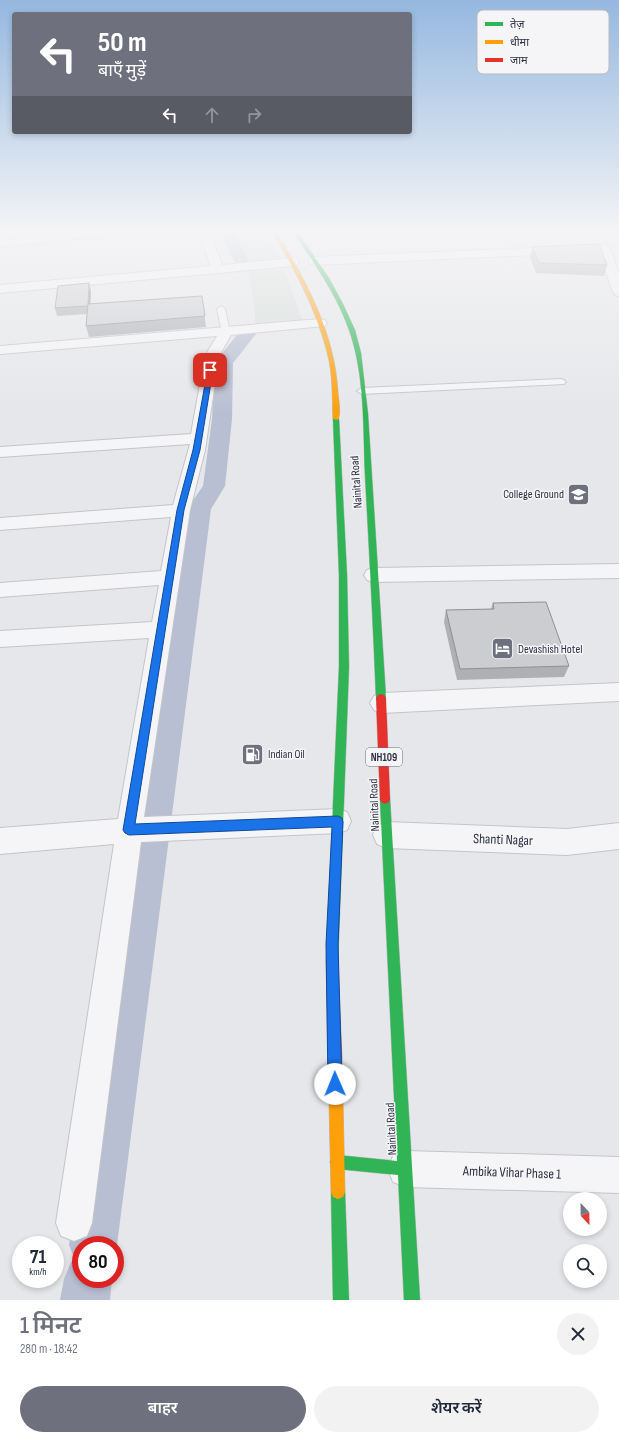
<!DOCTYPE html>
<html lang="hi">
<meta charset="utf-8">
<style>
:root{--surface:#fff;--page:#f2f2f3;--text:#1f2937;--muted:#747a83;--accent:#6e717d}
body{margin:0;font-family:"Sofia Sans Condensed","Noto Sans Devanagari",sans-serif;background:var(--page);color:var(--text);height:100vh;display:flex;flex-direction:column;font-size:15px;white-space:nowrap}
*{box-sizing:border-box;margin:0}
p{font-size:13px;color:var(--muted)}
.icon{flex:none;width:22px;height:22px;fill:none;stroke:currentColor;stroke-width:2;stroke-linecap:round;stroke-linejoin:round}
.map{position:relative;height:1300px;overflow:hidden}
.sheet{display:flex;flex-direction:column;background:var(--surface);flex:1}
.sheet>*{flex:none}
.guide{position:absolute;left:12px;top:12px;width:400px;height:122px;border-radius:4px;box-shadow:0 2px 6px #0003;background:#6e717d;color:#fff;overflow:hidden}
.needle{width:26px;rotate:158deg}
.tools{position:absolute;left:563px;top:1192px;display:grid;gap:8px}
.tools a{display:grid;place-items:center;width:44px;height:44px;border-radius:50%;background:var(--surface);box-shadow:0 2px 6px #0003;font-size:20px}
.speed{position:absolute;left:12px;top:1236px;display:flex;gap:8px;font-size:20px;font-weight:700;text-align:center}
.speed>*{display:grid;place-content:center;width:52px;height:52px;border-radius:50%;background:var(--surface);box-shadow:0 2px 6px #0003;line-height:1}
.speed small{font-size:10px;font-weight:400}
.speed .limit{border:6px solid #d22;background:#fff;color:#111}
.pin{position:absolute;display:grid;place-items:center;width:34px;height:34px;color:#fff;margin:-17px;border-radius:8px;box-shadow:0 2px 6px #0006}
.me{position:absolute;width:44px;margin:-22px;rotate:359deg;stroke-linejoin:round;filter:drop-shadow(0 0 3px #0008)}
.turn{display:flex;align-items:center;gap:14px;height:84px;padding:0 20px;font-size:18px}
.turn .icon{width:52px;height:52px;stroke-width:2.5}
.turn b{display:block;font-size:28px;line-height:34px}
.lanes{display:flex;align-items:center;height:38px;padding:0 20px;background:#0003;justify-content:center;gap:20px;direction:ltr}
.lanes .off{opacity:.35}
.round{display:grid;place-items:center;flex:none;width:42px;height:42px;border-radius:21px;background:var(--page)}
.headline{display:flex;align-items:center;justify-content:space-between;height:68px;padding:0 20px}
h1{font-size:24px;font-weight:600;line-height:30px;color:var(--accent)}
.action{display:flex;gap:8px;margin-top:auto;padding:8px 20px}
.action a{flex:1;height:46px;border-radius:24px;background:var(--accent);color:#fff;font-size:16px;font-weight:600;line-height:46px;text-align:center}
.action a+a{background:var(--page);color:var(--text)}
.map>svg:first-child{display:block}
</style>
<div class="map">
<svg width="619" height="1300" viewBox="0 0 619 1300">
<rect width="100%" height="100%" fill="#e6e7ea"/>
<!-- green -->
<g fill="#d6ddd7">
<polygon points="232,230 264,230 282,260 247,263"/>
<polygon points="275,269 285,272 302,319 298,321 255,325 255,307 248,273 252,271"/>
</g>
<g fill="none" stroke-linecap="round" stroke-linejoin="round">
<!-- canal -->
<g fill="#b8bfd2" fill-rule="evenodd">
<polygon points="219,230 233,230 250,264 247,267 242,269 237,267"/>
<polygon points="247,329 253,330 256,334 233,363 232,419 225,486 211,509 117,1245 115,1249 115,1245 81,1245 81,1279 112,1279 110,1300 60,1300 64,1279 71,1262 75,1260 69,1245 187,509 203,486 212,419 215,362 241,330"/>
</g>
<defs>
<g id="lane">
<polygon points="221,306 225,309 230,332 226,335 222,332 217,309"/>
<polygon points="561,379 564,380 566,382 564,384 362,394 357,391 362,388"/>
</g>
<g id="street">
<polygon points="97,230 134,230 129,233 0,247 0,241"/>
<polygon points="197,230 209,230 222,265 293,258 297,259 299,262 297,265 293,266 0,293 0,285 211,266"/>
<polygon points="604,245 608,246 610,248 619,274 619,296 615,295 613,292 599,252 314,265 310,264 308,261 310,258 314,257"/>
<polygon points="320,319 325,320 327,323 325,326 231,335 219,356 205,450 190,510 144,817 338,809 347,812 351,821 347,830 338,833 141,842 92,1223 87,1236 74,1241 61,1236 56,1223 114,844 0,854 0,828 118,819 149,638 0,647 0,631 152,622 159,585 0,597 0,583 161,571 171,517 0,530 0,518 173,505 190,444 0,457 0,447 191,434 205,356 217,336 0,354 0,346"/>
<polygon points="619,564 619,578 374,582 367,580 364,575 367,570 374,568"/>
<polygon points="619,683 619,701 382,713 374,710 370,703 374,696 382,693"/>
<polygon points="386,822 567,829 619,823 619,849 567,855 386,848 377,844 373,835 377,826"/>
<polygon points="406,1151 619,1157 619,1193 406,1187 393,1182 388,1169 393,1156"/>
</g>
<g id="fast">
<path d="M292,230h4l33,48 14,26 12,26 6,23 7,61 18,284 -2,3 -3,1 -3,-1 -2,-3c-3,-75 -7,-149 -11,-224 -2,-47 0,-99 -16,-144 -13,-37 -36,-68 -57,-100z"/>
<polygon points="336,417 339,419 347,575 349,667 338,962 336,966 332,968 328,966 326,962 339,667 339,575 333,419"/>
<polygon points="385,794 389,796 390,799 420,1300 404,1300 398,1175 337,1169 332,1167 330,1162 332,1157 337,1155 397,1161 380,799 381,796"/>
<polygon points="338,1185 343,1187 345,1192 349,1300 333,1300 331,1192 333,1187"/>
</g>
<g id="slow">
<path d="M271,230h4c31,50 60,103 63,163 1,9 3,20 0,27l-5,-1c-1,-22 0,-45 -6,-67 -11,-43 -33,-84 -56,-122z"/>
<polygon points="335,1050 340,1052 342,1057 345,1192 343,1197 338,1199 333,1197 331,1192 328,1057 330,1052"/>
</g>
<g id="jam">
<polygon points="381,694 384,695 386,698 390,799 389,802 385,804 381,802 380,799 376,698 378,695"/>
<polygon points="332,956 336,958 338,962 342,1057 340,1062 335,1064 330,1062 328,1057 326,962 328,958"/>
</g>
</defs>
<!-- lane casing -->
<use href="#lane" stroke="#c4c5c8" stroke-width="2"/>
<!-- street casing -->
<use href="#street" stroke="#c4c5c8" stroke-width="2"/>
<!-- fast casing -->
<use href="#fast" stroke="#b9babe" stroke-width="1"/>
<!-- slow casing -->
<use href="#slow" stroke="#b9babe" stroke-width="1"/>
<!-- jam casing -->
<use href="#jam" stroke="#b9babe" stroke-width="1"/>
<!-- lane -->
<use href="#lane" fill="#f5f5f7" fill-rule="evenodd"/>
<!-- street -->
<use href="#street" fill="#f5f5f7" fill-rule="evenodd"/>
<!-- fast -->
<use href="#fast" fill="#30b455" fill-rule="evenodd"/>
<!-- slow -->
<use href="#slow" fill="#ff9f0a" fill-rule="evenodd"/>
<!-- jam -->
<use href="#jam" fill="#e5322d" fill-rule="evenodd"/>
</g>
<!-- wall -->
<g fill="#afb0b4">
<polygon points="532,247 607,265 604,276 536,273 530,257"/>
<polygon points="91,291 90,304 202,296 206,327 89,337 86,326 87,314 57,316 55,308"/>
<polygon points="493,603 569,666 564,677 457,680 444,622 446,610 491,609"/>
</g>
<!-- shaded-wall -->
<polygon fill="#8f9092" points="89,283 91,291 90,313 88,306"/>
<!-- building -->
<g fill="#cccdd1" stroke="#8f9092">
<polygon points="599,244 607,265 539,263 532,247"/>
<polygon points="89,283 88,306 55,308 58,286"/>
<polygon points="202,296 205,316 86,326 88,304"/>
<polygon points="546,602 569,666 460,669 446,610 494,609 493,603"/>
</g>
<!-- sky -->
<linearGradient id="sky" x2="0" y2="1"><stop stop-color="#95b8df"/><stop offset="0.56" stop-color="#f4f4f6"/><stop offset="1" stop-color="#f4f4f6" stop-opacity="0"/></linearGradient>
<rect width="619" height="412" fill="url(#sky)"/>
<!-- route -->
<polygon fill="#1a73e8" stroke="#114b97" points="208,368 213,370 200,450 184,510 135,824 338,816 342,818 343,822 338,944 342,1084 340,1089 335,1091 330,1089 328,1084 326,944 332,827 129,835 125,833 123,830 177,510 193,450"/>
<!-- icons -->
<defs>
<symbol id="university-square" viewBox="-11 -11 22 22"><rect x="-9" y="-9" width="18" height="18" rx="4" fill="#6e717d" stroke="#f5f5f8"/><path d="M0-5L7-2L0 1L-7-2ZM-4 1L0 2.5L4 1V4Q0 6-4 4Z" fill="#fff"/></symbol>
<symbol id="hotel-square" viewBox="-11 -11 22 22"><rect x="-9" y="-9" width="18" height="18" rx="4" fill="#6e717d" stroke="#f5f5f8"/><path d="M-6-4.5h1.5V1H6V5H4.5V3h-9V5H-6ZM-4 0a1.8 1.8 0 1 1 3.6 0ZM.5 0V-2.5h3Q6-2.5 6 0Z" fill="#fff"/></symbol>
<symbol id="fuel-square" viewBox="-11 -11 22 22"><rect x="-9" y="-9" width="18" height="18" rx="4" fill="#6e717d" stroke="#f5f5f8"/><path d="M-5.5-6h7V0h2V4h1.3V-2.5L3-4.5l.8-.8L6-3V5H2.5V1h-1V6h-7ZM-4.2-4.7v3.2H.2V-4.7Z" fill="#fff"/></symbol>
</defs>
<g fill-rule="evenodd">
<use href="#university-square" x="566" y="482" width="25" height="25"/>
<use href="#hotel-square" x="490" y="636" width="25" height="25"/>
<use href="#fuel-square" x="240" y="742" width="25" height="25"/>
</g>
<g text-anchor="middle" stroke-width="3" stroke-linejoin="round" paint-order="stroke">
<!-- shield labels -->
<rect fill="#f5f5f8" stroke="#6a6c79" stroke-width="1" x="366" y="748" width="36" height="18" rx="3"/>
<g font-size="11" font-weight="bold" fill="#2e3142">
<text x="384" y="761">NH109</text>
</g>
<!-- street labels -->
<g font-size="12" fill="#2e3142" stroke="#f5f5f8">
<text transform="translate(356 482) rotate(-94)" y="4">Nainital Road</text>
<text transform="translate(374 805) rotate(-92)" y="4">Nainital Road</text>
<text transform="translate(391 1129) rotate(-93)" y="4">Nainital Road</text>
</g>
<!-- poi labels -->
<g font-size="12" fill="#2e3142" stroke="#f5f5f8" text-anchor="start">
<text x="564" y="498" text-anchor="end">College Ground</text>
<text x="518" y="653">Devashish Hotel</text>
<text x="268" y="758">Indian Oil</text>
</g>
<!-- near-street labels -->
<g font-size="14" fill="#2e3142" stroke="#f5f5f8">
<text transform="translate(503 839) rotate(2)" y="5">Shanti Nagar</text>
<text transform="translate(512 1172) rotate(2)" y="5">Ambika Vihar Phase 1</text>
</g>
</g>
<!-- legend -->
<rect x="477" y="10" width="132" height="64" rx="6" fill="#f5f5f8" stroke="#b9bac1" stroke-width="1"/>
<rect x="485" y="22" width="18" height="4" fill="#30b455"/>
<rect x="485" y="40" width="18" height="4" fill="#ff9f0a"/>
<rect x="485" y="58" width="18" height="4" fill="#e5322d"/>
<g font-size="11" fill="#2e3142">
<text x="510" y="28">तेज़</text>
<text x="510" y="46">धीमा</text>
<text x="510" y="64">जाम</text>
</g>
</svg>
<div class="tools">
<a><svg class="needle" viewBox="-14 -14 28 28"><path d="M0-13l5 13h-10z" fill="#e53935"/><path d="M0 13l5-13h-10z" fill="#747a83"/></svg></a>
<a><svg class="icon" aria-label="search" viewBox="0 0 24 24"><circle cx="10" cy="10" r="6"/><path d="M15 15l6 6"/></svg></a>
</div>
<div class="speed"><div>71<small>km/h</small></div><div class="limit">80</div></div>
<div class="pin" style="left:210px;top:370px;background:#d93025"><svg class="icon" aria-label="arrive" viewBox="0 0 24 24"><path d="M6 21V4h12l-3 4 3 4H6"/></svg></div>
<svg class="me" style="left:335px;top:1084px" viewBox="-20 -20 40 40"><circle r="19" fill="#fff"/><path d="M0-13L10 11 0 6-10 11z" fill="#1a73e8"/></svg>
<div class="guide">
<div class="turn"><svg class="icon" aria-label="left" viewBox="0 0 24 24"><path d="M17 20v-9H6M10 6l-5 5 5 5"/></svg><div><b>50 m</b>बाएँ मुड़ें</div></div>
<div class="lanes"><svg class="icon" aria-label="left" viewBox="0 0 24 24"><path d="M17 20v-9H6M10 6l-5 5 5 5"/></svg><svg class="icon off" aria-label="ahead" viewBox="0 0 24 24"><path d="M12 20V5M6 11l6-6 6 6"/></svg><svg class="icon off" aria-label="right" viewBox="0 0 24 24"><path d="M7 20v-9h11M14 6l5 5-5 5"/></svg></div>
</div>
</div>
<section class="sheet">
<div class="headline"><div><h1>1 मिनट</h1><p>280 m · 18:42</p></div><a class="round"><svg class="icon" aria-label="close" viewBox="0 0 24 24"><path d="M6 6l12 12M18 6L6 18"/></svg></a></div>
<div class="action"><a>बाहर</a><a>शेयर करें</a></div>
</section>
